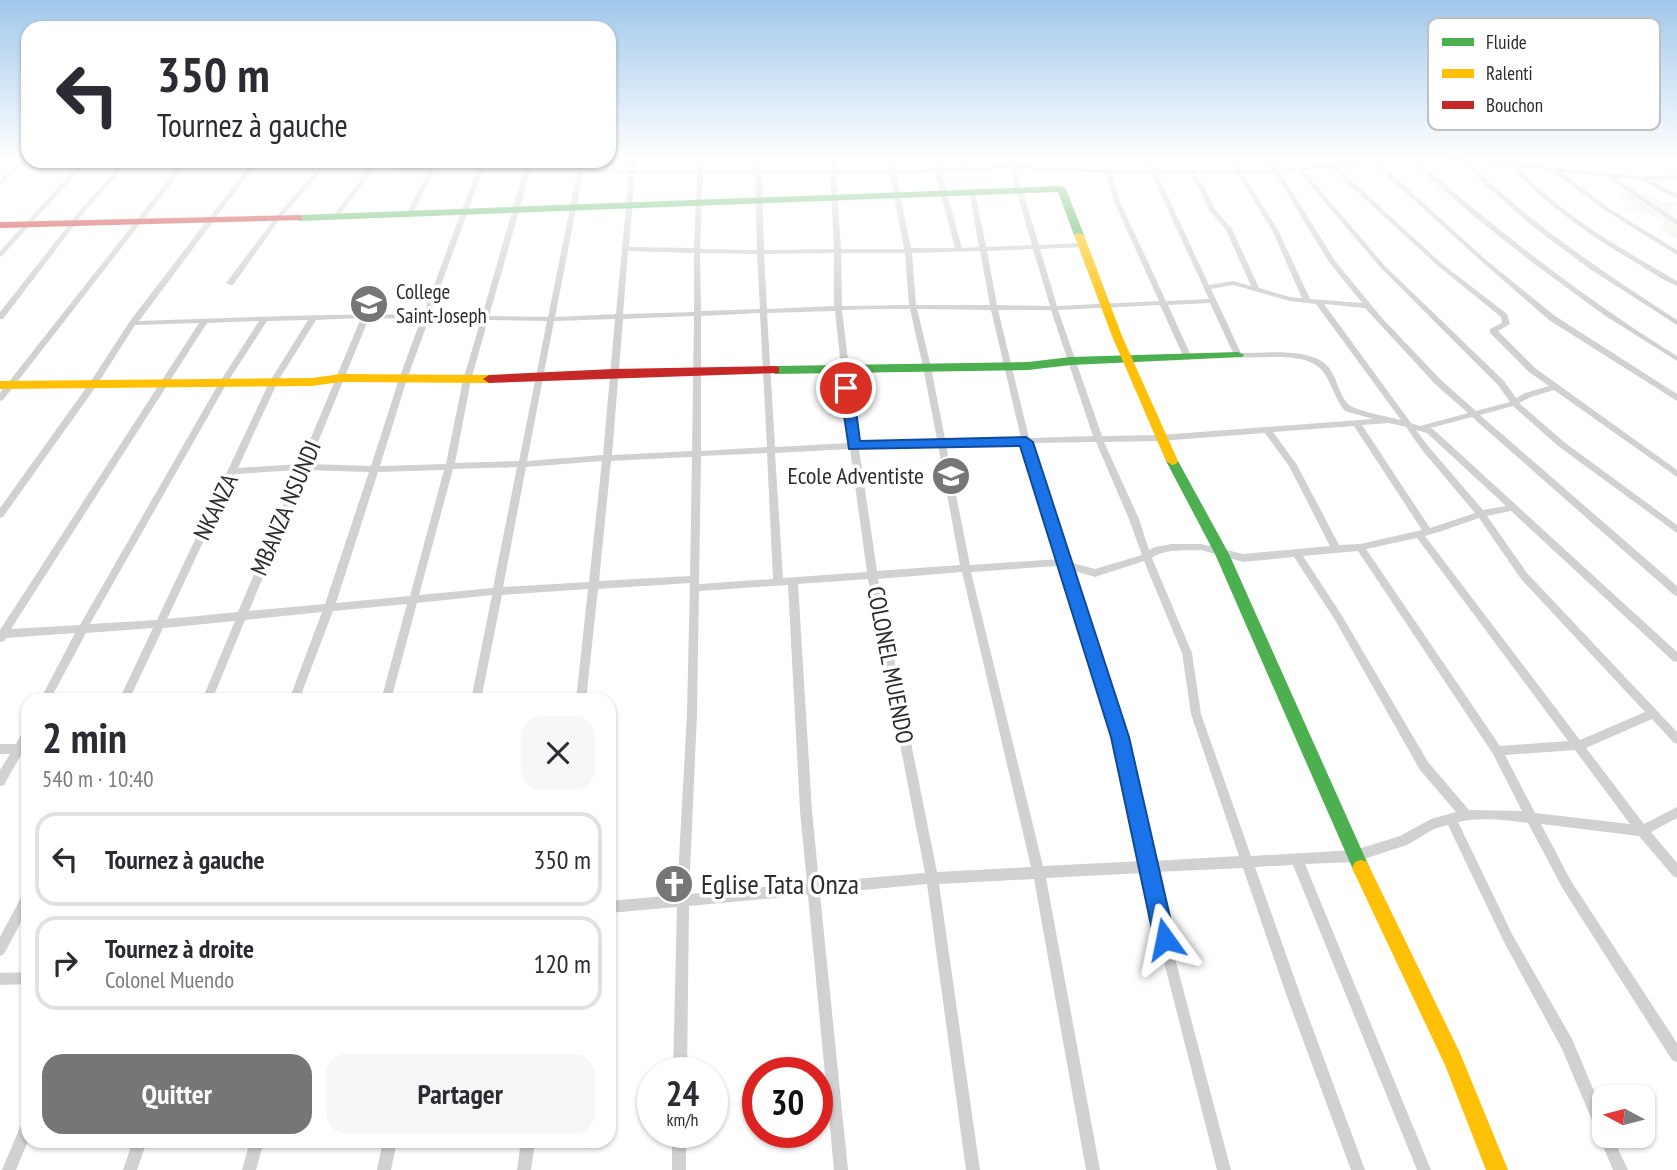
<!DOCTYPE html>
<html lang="fr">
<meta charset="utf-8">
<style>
:root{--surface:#fff;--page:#f7f7f7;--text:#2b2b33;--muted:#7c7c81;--line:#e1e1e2;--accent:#767676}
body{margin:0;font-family:"PT Sans Narrow",sans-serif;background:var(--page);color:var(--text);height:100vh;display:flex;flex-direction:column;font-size:26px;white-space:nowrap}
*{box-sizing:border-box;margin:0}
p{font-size:23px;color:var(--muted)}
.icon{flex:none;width:38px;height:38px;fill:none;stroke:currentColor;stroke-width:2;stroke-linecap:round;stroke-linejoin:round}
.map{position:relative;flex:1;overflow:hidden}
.panel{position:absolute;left:21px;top:693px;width:595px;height:455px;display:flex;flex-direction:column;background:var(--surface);border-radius:21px;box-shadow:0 2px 5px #0004}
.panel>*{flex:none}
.hud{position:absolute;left:21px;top:21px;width:595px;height:147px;border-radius:21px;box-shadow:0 2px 5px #0004;background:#fff;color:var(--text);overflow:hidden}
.needle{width:46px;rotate:277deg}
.fabs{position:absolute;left:1592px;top:1085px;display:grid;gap:14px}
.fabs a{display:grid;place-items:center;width:63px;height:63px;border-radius:14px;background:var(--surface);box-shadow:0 2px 5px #0004;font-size:35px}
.speed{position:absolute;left:637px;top:1057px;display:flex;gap:14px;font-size:35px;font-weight:700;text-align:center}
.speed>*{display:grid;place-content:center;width:91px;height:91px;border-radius:50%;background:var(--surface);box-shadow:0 2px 5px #0004;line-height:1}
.speed small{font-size:18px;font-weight:400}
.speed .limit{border:10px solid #d22;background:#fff;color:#111}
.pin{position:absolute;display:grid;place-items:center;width:60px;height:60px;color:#fff;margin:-30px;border:4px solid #fff;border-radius:50%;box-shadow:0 2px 7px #0007}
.me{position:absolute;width:77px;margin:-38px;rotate:348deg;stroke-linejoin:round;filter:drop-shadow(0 0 5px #0008)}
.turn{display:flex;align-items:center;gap:24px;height:147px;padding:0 21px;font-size:32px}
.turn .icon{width:91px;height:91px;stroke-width:2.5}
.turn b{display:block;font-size:49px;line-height:60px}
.round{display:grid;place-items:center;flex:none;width:74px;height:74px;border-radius:21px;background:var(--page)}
.headline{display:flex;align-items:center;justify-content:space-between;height:119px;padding:0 21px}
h1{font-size:42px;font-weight:600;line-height:52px}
.primary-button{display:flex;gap:14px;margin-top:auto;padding:14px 21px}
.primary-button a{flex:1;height:80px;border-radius:21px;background:var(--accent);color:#fff;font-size:28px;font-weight:600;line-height:80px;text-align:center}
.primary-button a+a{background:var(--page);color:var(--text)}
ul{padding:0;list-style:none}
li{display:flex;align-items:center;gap:21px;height:94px;margin:0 14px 10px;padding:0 7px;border:4px solid var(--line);border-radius:21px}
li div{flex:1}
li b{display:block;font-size:26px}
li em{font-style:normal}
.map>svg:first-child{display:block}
</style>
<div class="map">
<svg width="1677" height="1170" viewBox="0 0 1677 1170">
<rect width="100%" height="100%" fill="#fff"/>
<!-- green -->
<polygon fill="#f0f3ea" points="1621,193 1644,194 1661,201 1677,202 1677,205 1668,209 1677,217 1677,240 1658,229 1665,222 1643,212 1628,211 1627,208 1639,206 1621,199"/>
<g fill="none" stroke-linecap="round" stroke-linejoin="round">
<!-- street -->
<g fill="#d1d1d1" fill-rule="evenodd">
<polygon points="21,158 27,158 0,186 0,180"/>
<path d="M630,158h6l-1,12h62l1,-12h6v12h51v-12h6v12h69l-1,-8 3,-4h6l-3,4 1,8h53l-2,-12h6l2,12 39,-2 -3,-10h6l3,10 69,-3 -2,-7h6l2,7 69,4 65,1 -5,-12h6l5,12h79l-7,-12h6l8,12h31l-7,-12h6l7,12 96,-12 111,101 70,57 122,78v7l-128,-81 -68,-59 -108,-98 -36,4 104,96 66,51 3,10 -12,7 37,37 142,102v7l-123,-87 -23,7 -12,6 45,39 113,83v8l-119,-87 -45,-40 -33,9 197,171v10l-3,-1 -202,-178 -42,11 3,1 244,223v10l-4,-1 -162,-150 -24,5 40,57 150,159v12l-4,-2 -21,-23 -66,29 58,76 33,-17v11l-26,14 26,31v15l-4,-2 -34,-40 -98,-12 30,57 106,162v19l-5,-2 -109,-171 -35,-66c-22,-3 -48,-6 -70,-1l54,112 60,105 33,78v19h7l16,34h-15l-51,-121 -58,-107 -56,-117 -14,4 -27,16 -52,17 -50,2 126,306h-14l-124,-305 -38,2 45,127 65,176h-14l-65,-176 -43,-126 -87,4 20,90 55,208h-14l-53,-208 -20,-89 -98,5 54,292h-14l-52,-291 -95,5 41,286h-14l-39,-286 -107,10 28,276h-14l-26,-275 -119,11 -2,167h-14l4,-166 -68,6v-12l68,-6 10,-181 3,-131 -92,6 -12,111h-10l12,-111 -86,6 -21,105h-10l21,-105 -75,8 -26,97h-10l26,-96 -74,7 -34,89h-10l33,-88 -77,8 -33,80h-10l33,-79 -72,7 -34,72h-10l34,-72 -67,5 -36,67h-10l35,-67 -69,5 -2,3 -4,1v-12l199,-307 -64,2 -38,60 -94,132 -3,1v-10l91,-127 39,-60 121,-158 -2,-2 74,1 7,-1 -1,2 43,1 3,-2 3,3 52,2 3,-6h6l-26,52 -3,2 -3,-2 21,-42 -53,-3 -37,49 -2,1 -3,-2 36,-48 -43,-2 -47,54 -46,65h-3l-4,-2 49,-65 45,-52 -63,-3 -118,158c95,-3 188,-8 284,-6l57,-154h6l-3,8h42l2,-8h6l-2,8h46l2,-8h6l-2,8 46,1zM1331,168l106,97 64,52 1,6 -12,6v4l39,39 20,14 -24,7 -9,5 -12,-17 -119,-115 -81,-95zM1010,169l22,76 -46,2 -11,-56 -3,-2 -3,2 10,56 -17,1 -21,-76zM1016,169l89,4 10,31 44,97 -102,5 -17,-57 42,-2 3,-2 -3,-2 -43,2zM1298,171l83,97 117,117 12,17 -34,9 -34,-30 -60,-63 -47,-57 -54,-88zM935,172l20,76h-44l-15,-74zM482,173h41l-41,143 -52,-1zM530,173h47l-29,144 -59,-1zM583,173h46l-13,141 -61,3zM635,173h62l-3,75 -65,-1zM703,173l52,1 2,76 -57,-1zM1111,173h40l58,126 -43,2 -45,-97zM1157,173h31l11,15 10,22 17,20 25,56 -18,-5 -24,4zM1194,173l43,1 35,56 30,68 -12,-1 -31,-9 -27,-59 -17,-20 -10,-21zM762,174h68l4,75 -70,1zM836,174h54l14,75h-63zM1243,174h32l54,88 33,41 -52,-4 -32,-69zM1033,249l17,57 -53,-1 -10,-54zM628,251l66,2v59l-71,2zM980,251l10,54h-74l-4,-52zM700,253l57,1 3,55 -59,2zM834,253v53l-67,3 -3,-55zM841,253h64l4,52 -67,1zM1233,285l57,16 26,3 85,116c-11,-3 -46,-9 -53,-16 -11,-12 -11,-32 -25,-42 -20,-14 -59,-9 -82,-9l-30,-64zM1210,303l25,54c25,3 73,-8 89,16 8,12 11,26 21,38l28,8 -213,16 -58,1 -44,-126 102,-5 24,53 4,2 4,-2 -24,-53zM1324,304l41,4 71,77 32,28 -48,13 -9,-3zM876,309h34l13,58 14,72 -79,4 -16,-133zM917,309l74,1 30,128 -76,1 -14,-72zM998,310h53l42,126 -64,2zM835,311l14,132 -74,4 -8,-134zM760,313l7,134 -66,4v-135zM694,316l-2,135 -80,4 11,-136zM361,318l-61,146 -62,4 40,-87 38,-61zM369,318l52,1 -22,60 -28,87 -62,-2zM429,319l52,1 -18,60 -17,84 -66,2 27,-87zM615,319l-12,136 -76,6 27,-140zM308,320l-38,61 -113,239 -67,4 137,-241 40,-62zM488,320l59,1 -28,140 -64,2 16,-83zM259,321l-40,62 -139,242 -69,4 196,-306zM1389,423l17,4 16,23 53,63 -45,15 -68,-103zM1354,426l68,104 -62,14 -21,1 -42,-80 -24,-33zM1416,430l11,3 79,73 -23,4 -55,-64zM1265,433l24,33 41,80 -87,8 -42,-10h-29l-17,3 -6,3 -10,-31 -35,-77 56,-1zM1096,442l33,77 13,36 -47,14 -26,-7 -38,-119zM1022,443l37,116 -89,6 -24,-120zM938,445l22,120 -83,6 -18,-122zM850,449l17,123 -84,6 -8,-125zM767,453l6,126 -74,5 2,-128zM692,457l-2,119 -91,5 12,-120zM602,461l-13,121 -86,5 23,-120zM517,467l-24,121 -74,7 34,-126zM298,470l-60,142 -71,7 68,-145zM307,470l62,2 -44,132 -76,7zM444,470l-34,126 -74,7 42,-131zM1479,518l42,61 124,133 -65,28 -155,-204 17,-5zM1417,538l151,203 -68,5 -134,-197zM1201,550l42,12 51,-5 41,63 85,150 36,42 -25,7 -31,17 -45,14 -104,6 -50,-142 -9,-61 -40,-95c13,-10 34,-7 49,-8zM1358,551l135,203 29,57 -53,-1 -41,-48 -87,-148 -38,-58zM1144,561l38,92 9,61 48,142 -86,5 -28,-124 -54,-167 24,7zM1057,566l4,1 54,170 27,124 -99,5 -72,-294zM962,572l69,295 -94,5 -59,-293zM868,579l57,294 -106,9 -7,-71 -14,-227zM788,585l12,226 7,72 -118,11 8,-180 2,-123zM1575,750l55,74 -95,-11 -30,-58z"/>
<path d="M1407,158h7c83,72 169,140 263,198v5l-73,-46 -67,-49 -66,-52z"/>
<path d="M1444,158c65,-1 130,15 195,18 12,1 25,-1 38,-1v4l-27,1 27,14v5l-36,-19 -27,-3 63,43v5l-72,-49 -44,-4 49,37 67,41v5l-71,-44 -54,-40 -35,-4c46,49 103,81 160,114v5c-15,-6 -29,-16 -42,-24 -46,-27 -89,-57 -125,-96l-42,-4c63,62 135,110 209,158v5l-87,-56 -54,-40 -51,-44 -24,-24 -14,-1z"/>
<path d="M1610,158h15c-3,3 -12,3 -15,0z"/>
<polygon points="82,161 88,161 2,256 0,257 0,251"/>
<polygon points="124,161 130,161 86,210 3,319 0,319 0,312 82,208"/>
<polygon points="183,161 189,161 3,400 0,401 0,393"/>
<polygon points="28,727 28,753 22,753 4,785 0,786 0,770 10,754 0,754 0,744 16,744 24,729"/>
<polygon points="28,890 28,909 4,954 0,956 0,937 24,892"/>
<polygon points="28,972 28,984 0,985 0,973"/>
<polygon points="28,1118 28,1141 16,1170 2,1170 23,1120"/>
<rect x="672" y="1132" width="14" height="38"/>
<polygon points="133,1141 147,1141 137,1170 123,1170"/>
<polygon points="250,1141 264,1141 256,1170 242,1170"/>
<polygon points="383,1141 397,1141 391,1170 377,1170"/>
<polygon points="521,1141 535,1141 531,1170 517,1170"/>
</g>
<!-- fast -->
<g fill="#4caf50" fill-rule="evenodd">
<polygon points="1061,186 1066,189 1084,235 1082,237 1074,235 1058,192 299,221 294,218 299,215"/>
<polygon points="1238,352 1244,355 1242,357 1071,365 1028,370 775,374 769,370 775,366 1028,362 1071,357"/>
<polygon points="1172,457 1178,461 1229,554 1367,862 1370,868 1367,874 1361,876 1355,874 1215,554 1166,461"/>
</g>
<!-- slow -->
<g fill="#ffc107" fill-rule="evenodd">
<polygon points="1076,233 1084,235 1122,336 1178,461 1176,464 1172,465 1166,461 1112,336 1074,235"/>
<polygon points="341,374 489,375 495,379 489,383 341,382 312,386 0,389 0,381 312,378"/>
<polygon points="1361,860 1367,862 1460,1053 1508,1170 1486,1170 1445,1065 1352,868 1355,862"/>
</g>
<!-- jam -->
<g fill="#c62828" fill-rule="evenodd">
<polygon points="299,215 302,216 302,220 0,228 0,222"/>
<polygon points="775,366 779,367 779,373 489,383 483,379 489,375 613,369"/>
</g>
</g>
<!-- sky -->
<linearGradient id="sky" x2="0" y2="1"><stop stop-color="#a1c8eb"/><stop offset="0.49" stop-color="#fff"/><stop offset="1" stop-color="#fff" stop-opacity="0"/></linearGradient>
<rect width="1677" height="322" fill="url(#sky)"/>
<!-- route -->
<polygon fill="#1a73e8" stroke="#114b97" stroke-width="2" points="846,384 853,388 860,441 1026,437 1033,442 1129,737 1175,939 1172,946 1165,949 1157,946 1154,939 1111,737 1020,446 849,449 840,388"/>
<!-- icons -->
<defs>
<symbol id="school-disc" viewBox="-11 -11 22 22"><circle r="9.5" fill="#767676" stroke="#fff"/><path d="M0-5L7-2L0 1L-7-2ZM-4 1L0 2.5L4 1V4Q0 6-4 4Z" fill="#fff"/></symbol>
<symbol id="church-disc" viewBox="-11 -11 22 22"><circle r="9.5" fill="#767676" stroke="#fff"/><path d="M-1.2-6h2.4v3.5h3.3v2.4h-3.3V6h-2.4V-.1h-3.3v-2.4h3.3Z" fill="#fff"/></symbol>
</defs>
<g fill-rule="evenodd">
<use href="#school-disc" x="347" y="282" width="44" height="44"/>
<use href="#school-disc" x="929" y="454" width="44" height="44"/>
<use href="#church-disc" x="652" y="862" width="44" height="44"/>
</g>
<g text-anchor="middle" stroke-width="7" stroke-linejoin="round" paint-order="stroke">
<!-- far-poi labels -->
<g font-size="21" fill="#2c2c2c" stroke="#fff" text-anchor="start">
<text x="396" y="299">College<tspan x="396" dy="24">Saint-Joseph</tspan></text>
</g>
<!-- poi labels -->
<g font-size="24" fill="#2c2c2c" stroke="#fff" text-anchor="end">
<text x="924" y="484">Ecole Adventiste</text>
</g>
<!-- street labels -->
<g font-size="24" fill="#2c2c2c" stroke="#fff">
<text transform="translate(216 507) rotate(-64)" y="8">NKANZA</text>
<text transform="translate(286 508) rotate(-67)" y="8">MBANZA NSUNDI</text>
<text transform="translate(890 665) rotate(79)" y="8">COLONEL MUENDO</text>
</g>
<!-- near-poi labels -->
<g font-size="28" fill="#2c2c2c" stroke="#fff" text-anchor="start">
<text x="701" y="894">Eglise Tata Onza</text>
</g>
</g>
<!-- legend -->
<rect x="1428" y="18" width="232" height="112" rx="10" fill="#fff" stroke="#c0c0c0" stroke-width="2"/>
<rect x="1442" y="38" width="32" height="8" fill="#4caf50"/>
<rect x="1442" y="69" width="32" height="9" fill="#ffc107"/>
<rect x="1442" y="101" width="32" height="8" fill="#c62828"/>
<g font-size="19" fill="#2c2c2c">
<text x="1486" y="49">Fluide</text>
<text x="1486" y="80">Ralenti</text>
<text x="1486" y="112">Bouchon</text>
</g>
</svg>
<div class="fabs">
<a><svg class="needle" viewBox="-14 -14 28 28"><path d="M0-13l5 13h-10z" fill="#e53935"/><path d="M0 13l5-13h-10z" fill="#7c7c81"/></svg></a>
</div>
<div class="speed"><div>24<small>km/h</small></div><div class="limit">30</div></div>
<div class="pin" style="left:846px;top:388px;background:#d93025"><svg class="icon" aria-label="arrive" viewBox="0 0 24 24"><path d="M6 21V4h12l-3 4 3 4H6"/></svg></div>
<svg class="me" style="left:1165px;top:939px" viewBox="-20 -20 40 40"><path d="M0-17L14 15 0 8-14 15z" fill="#1a73e8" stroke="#fff" stroke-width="4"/></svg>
<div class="hud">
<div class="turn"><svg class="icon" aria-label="left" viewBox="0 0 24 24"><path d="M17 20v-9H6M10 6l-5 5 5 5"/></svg><div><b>350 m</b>Tournez à gauche</div></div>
</div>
<section class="panel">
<div class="headline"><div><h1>2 min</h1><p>540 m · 10:40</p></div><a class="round"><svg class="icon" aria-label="close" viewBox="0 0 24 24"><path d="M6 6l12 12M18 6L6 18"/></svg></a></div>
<ul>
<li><svg class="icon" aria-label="left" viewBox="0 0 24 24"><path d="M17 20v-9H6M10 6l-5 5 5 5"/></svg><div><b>Tournez à gauche</b></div><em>350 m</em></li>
<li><svg class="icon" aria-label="right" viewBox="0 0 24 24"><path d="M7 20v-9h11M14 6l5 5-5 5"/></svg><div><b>Tournez à droite</b><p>Colonel Muendo</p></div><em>120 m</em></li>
</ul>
<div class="primary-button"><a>Quitter</a><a>Partager</a></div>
</section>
</div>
